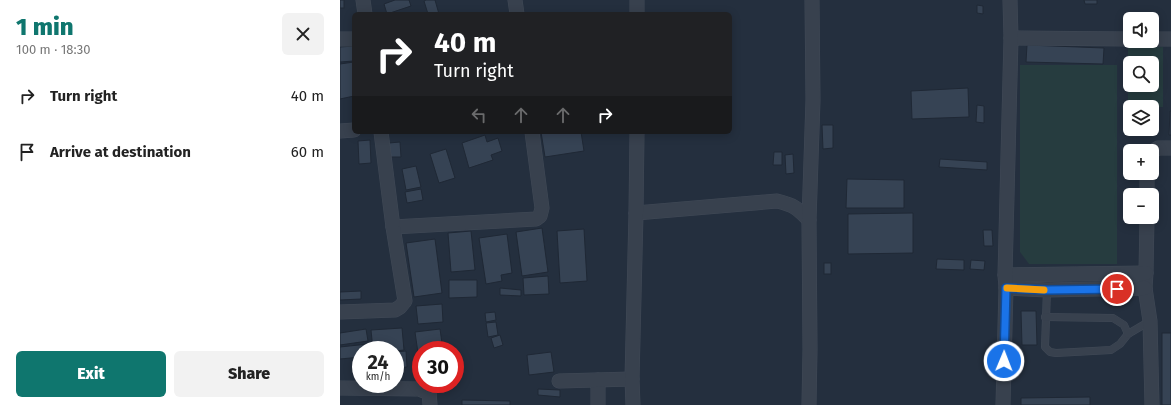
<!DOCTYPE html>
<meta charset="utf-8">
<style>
:root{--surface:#fff;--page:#f2f2f2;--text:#222;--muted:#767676;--accent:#0f766e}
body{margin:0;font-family:"Fira Sans",sans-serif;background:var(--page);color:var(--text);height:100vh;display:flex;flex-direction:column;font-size:15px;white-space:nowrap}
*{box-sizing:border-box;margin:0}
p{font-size:13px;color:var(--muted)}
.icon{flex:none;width:22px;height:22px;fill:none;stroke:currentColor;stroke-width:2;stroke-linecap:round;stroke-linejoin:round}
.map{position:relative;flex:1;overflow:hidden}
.sheet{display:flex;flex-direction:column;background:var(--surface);width:340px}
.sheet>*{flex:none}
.banner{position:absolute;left:12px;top:12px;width:380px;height:122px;border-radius:6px;box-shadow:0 2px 10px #0003;background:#202124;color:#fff;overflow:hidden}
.buttons{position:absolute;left:783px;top:12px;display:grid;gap:8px}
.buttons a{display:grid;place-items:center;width:36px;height:36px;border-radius:6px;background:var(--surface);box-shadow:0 2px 10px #0003;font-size:20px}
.speed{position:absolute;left:12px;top:341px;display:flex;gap:8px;font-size:20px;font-weight:700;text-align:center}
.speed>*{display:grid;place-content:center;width:52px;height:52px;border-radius:50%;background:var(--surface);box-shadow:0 2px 10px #0003;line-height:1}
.speed small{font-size:10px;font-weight:400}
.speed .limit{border:6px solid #d22;background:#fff;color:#111}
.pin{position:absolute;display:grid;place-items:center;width:34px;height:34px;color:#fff;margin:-17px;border:2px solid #fff;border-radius:50%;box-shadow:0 1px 4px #0007}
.me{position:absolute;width:44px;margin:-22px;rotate:1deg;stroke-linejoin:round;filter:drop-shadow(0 0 3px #0008)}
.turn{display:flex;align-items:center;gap:14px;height:84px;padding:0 16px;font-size:18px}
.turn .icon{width:52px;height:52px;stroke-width:2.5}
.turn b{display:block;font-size:28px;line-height:34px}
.lanes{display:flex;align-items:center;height:38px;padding:0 16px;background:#0003;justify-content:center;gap:20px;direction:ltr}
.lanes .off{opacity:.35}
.round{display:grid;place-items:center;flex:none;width:42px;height:42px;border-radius:6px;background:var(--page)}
.summary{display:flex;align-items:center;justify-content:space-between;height:68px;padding:0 16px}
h1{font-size:24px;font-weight:800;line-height:30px;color:var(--accent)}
.action{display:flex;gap:8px;margin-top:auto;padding:8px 16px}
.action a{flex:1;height:46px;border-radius:6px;background:var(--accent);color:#fff;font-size:16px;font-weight:800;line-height:46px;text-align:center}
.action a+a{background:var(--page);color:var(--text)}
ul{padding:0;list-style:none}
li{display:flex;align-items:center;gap:12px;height:56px;padding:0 16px}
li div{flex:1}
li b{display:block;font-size:15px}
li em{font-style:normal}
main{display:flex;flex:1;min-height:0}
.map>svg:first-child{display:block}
</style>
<main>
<section class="sheet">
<div class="summary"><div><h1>1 min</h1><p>100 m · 18:30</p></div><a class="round"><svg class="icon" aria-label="close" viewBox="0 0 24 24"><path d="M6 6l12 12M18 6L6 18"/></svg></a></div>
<ul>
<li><svg class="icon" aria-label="right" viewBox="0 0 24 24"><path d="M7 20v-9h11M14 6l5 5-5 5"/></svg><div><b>Turn right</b></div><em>40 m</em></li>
<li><svg class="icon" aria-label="arrive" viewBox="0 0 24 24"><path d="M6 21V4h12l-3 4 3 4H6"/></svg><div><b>Arrive at destination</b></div><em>60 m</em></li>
</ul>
<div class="action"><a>Exit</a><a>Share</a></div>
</section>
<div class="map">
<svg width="831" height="405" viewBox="0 0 831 405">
<rect width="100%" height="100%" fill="#242f3e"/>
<!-- green -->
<g fill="#263c3f" fill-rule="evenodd">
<path d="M823,47v60l-35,1v-60zM790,63h22v22h-22z"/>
<polygon points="680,65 777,65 777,264 689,264 680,252"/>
</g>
<!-- building -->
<g fill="#364354" stroke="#1f2835">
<rect x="0" y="0" width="4" height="8"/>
<polygon points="55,0 69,0 71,6 47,14 44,4"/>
<polygon points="86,0 95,0 99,14 88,14 84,1"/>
<polygon points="744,0 757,0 757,4 745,4"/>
<polygon points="637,5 643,6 643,14 637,13"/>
<polygon points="687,45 764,48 763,64 686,62"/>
<polygon points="14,46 14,61 0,62 0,47"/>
<polygon points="14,62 14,96 0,99 0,64"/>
<polygon points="628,88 629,117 572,119 571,91"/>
<polygon points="637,105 644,106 644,123 636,122"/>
<polygon points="830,111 831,111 831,135 829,135"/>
<polygon points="482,125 493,125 493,148 483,149"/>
<polygon points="201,132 241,132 244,151 205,157"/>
<polygon points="145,135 147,142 158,138 162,151 151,155 153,160 129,168 122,143"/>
<polygon points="30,140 31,163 19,164 18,141"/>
<polygon points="60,142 61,157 50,157 49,143"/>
<polygon points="106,149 115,178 99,183 90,154"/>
<polygon points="434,152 442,152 442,165 433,165"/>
<polygon points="453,154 454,173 446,174 445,155"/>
<polygon points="600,159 647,162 647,170 599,167"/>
<polygon points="76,166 81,187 66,190 62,169"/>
<polygon points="507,179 564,180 564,208 506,208"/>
<polygon points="81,189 83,200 67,203 65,192"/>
<polygon points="573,213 573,253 508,254 508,214"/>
<polygon points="202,228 208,272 182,276 176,232"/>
<polygon points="244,229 247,281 220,283 217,231"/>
<polygon points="643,230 652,230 653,246 644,246"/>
<polygon points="131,231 135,270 111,272 108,233"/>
<polygon points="167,234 172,273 161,275 162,281 146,284 139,238"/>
<polygon points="95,239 102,293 74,297 66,243"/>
<polygon points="597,259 624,260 624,270 596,269"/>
<polygon points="631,260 645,261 644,270 630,269"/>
<rect x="484" y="263" width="7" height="11"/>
<polygon points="208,276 209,294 184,295 183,278"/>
<polygon points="109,280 137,280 137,297 109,298"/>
<polygon points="160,288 181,290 181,296 160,295"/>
<polygon points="21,291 21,299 0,300 0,292"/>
<polygon points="102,304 103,322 78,324 76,306"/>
<polygon points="681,311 696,311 697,345 682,345"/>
<polygon points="155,312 156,320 146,322 145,313"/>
<polygon points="156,322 158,335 148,337 146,323"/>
<polygon points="62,328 64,350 55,351 55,350 33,350 31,330"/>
<polygon points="26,329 28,341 0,345 0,333"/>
<polygon points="100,329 103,350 81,350 81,360 79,360 75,332"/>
<rect x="822" y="333" width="9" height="72"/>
<polygon points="160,335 163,345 154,348 151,338"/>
<polygon points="28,344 28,350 21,350 21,357 0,359 0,347"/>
<polygon points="66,351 67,367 55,368 55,352"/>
<polygon points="211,352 214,372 189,375 187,355"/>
<polygon points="198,389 220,390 220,397 198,395"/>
<polygon points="750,397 750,405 681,405 681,398"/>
<polygon points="122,400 170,401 170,405 122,405"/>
</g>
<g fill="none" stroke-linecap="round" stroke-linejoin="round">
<defs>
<g id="lane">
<polyline points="707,290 705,347 710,352 716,353 771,350 780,344 788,334 810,321"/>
<polyline points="705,317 773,318 784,325 788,334"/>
</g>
<g id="street">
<polyline points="23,0 25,14"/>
<polyline points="175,0 177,14"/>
<polyline points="297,14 297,0"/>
<polyline points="671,38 790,39"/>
<polyline points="0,39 14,39"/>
<polyline points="812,39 831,39"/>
<polyline points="0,131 14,130"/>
<polyline points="812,152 818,148 831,148"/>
<polyline points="807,195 807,173"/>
<path d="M296,213l141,-12c17,4 20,7 32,19"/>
<polyline points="807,217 806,273 805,288 810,321 812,405"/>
<polyline points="53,227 196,219 200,216 202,208 192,132"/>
<polyline points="665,275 806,273"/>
<polyline points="666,288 707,290 805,288"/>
<polyline points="0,312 55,310 60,307 65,301 53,227 41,132"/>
<polyline points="258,380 258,405"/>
<polyline points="219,381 292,379"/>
<polyline points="0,388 79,389 84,391 88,387 89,391 90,405"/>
<polyline points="293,405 292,379 296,213 297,132"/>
<polyline points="469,405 470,349 469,220 473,100 472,0"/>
<polyline points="663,405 666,288 665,275 671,38 670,0"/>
</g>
</defs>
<!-- lane casing -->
<use href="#lane" stroke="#414a57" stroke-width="8"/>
<!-- street casing -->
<use href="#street" stroke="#414a57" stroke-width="15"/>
<!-- lane -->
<use href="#lane" stroke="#38414e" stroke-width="7"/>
<!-- street -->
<use href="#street" stroke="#38414e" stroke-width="14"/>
</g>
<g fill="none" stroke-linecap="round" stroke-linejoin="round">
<defs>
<polyline id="route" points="664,361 666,288 707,290 777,289"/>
</defs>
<!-- route casing -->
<use href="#route" stroke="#114b97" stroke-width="10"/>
<!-- route -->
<use href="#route" stroke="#1a73e8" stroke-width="7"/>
<!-- slow -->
<polyline stroke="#f59e0b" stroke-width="7" points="667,288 704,290"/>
</g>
</svg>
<div class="buttons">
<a><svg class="icon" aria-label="sound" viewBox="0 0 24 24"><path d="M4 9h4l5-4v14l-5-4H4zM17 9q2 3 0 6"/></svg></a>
<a><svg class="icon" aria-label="search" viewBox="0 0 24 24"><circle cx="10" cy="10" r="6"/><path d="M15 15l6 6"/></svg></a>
<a><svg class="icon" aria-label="layers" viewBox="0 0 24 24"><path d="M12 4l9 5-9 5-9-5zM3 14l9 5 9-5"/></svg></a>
<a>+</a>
<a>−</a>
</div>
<div class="speed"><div>24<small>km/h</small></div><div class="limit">30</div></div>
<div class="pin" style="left:777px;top:289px;background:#d93025"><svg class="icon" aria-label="arrive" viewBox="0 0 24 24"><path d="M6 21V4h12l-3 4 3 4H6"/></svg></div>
<svg class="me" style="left:664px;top:361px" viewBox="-20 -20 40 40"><circle r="17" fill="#1a73e8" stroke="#fff" stroke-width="3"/><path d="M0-11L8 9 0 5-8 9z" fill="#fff"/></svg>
<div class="banner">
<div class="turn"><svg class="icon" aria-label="right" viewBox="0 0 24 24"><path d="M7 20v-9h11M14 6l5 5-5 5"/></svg><div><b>40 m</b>Turn right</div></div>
<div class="lanes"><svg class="icon off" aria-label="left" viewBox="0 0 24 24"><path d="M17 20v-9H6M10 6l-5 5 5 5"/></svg><svg class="icon off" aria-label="ahead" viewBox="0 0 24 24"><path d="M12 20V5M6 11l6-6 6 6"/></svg><svg class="icon off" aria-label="ahead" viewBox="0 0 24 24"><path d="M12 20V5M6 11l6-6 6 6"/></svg><svg class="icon" aria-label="right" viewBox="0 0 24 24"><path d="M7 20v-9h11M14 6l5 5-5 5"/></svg></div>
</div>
</div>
</main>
